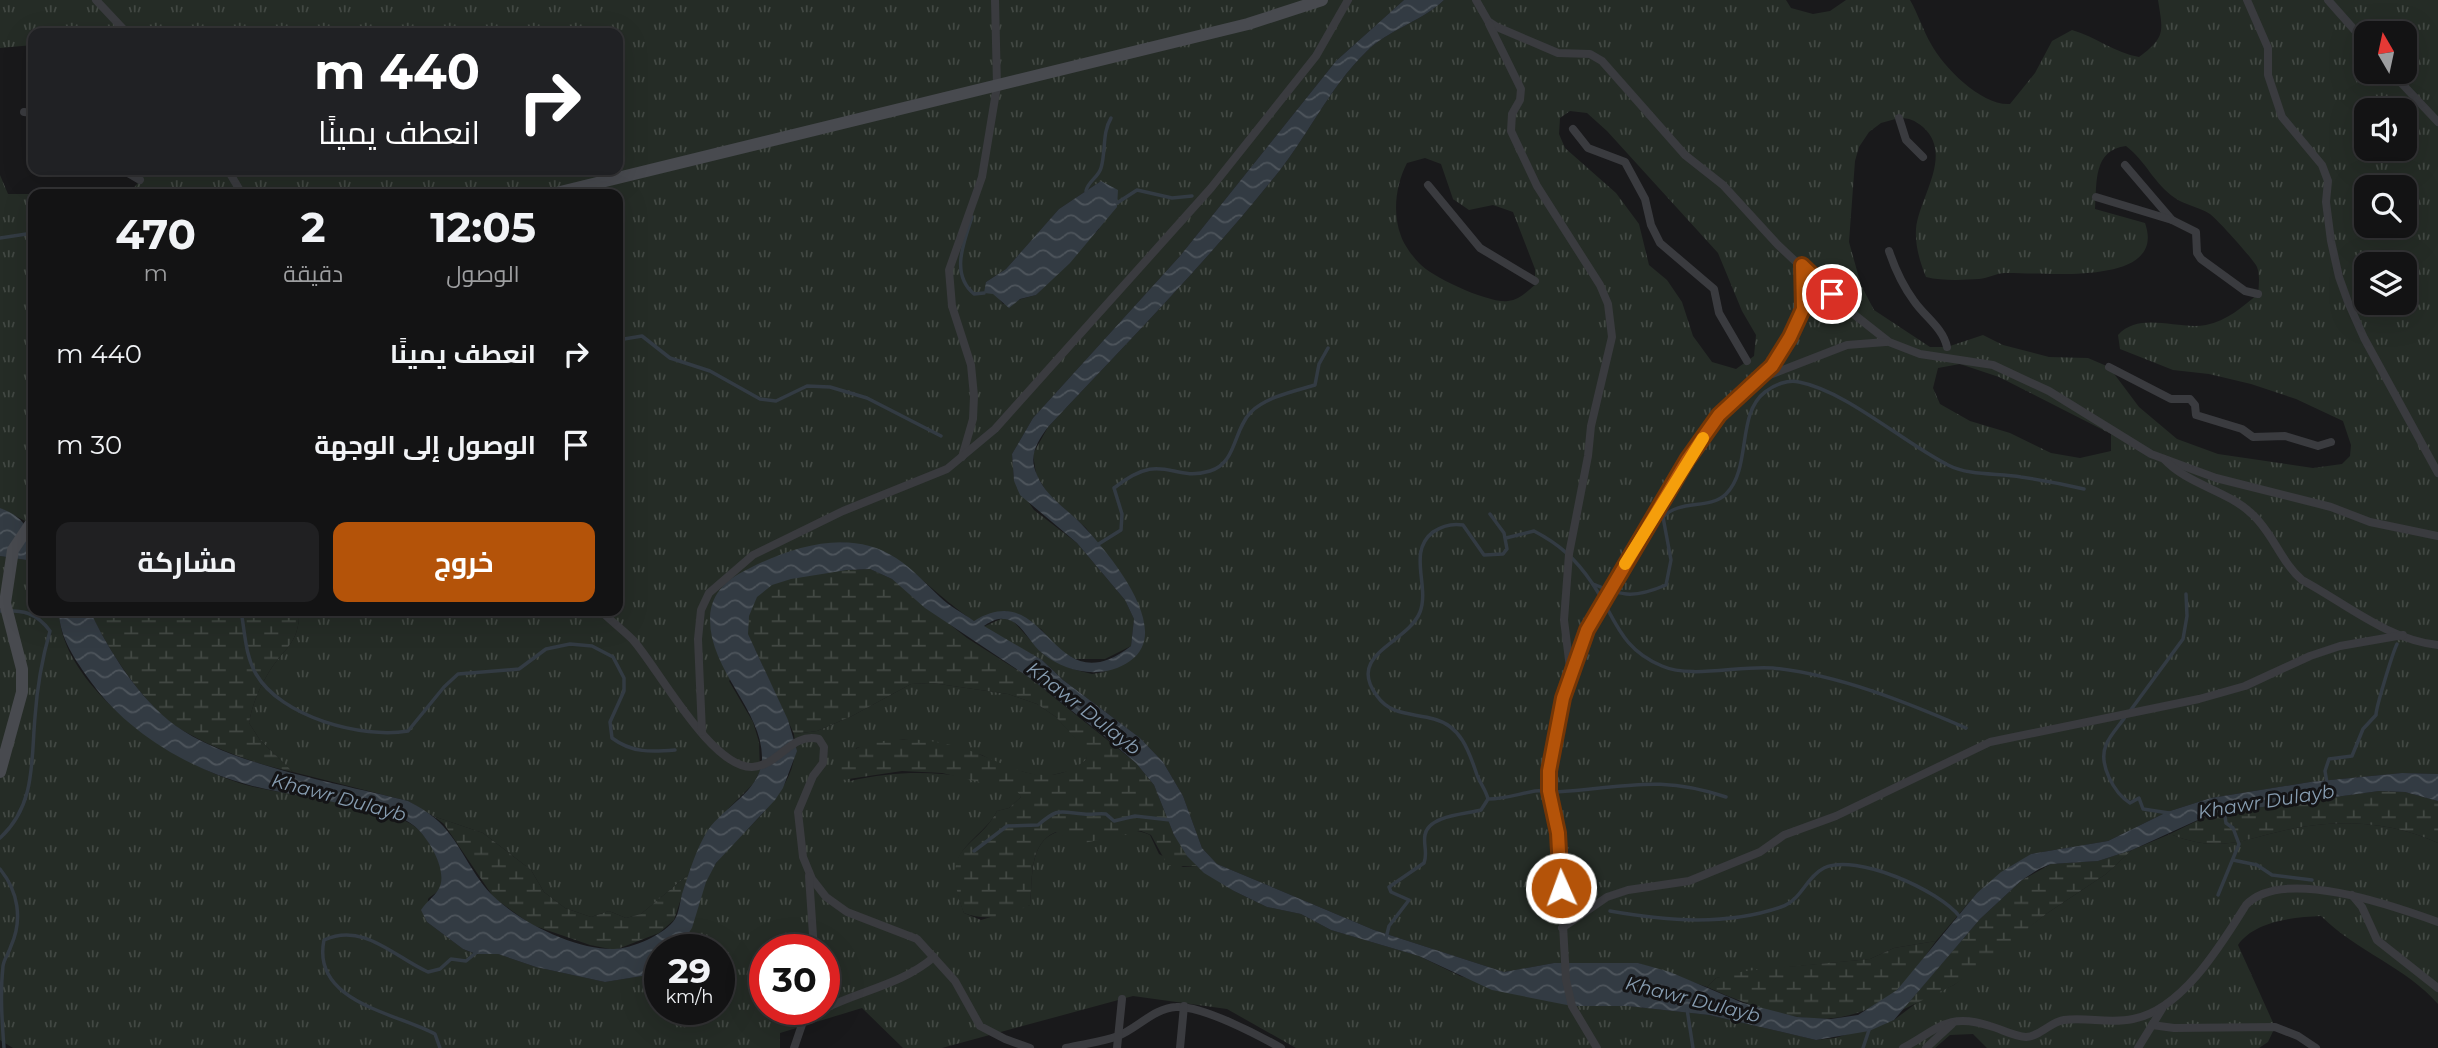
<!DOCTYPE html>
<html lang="ar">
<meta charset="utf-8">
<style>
:root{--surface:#131314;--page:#202022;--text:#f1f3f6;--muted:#9d9ea0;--line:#323234;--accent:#b45309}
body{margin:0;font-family:Montserrat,Cairo,sans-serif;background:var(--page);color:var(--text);direction:rtl;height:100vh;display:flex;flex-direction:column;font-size:26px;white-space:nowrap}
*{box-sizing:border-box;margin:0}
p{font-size:23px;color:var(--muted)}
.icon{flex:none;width:38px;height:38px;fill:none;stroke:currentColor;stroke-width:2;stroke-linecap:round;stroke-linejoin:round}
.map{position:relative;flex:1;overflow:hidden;direction:ltr}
.sheet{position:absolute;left:28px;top:189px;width:595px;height:427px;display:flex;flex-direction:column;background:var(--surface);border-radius:14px;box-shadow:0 7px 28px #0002,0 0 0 2px var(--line);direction:rtl}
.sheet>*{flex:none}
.banner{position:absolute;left:28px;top:28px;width:595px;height:147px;border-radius:14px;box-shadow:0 7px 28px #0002,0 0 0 2px var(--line);direction:rtl;background:#202124;color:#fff;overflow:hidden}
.needle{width:46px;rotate:351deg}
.buttons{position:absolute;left:2354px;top:21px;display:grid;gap:14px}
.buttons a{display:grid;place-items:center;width:63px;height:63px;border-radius:14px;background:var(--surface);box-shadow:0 7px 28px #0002,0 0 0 2px var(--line);font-size:35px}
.speed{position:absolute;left:644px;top:934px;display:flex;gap:14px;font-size:35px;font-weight:700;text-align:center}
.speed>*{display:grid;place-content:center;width:91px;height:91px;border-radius:50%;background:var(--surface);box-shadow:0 7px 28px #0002,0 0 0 2px var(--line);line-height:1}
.speed small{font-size:18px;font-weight:400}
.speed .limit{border:10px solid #d22;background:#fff;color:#111}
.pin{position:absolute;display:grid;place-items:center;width:60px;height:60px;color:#fff;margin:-30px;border:4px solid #fff;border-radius:50%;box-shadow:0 2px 7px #0007}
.me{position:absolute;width:77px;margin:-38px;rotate:358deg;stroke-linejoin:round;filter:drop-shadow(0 0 5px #0008)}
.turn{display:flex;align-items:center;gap:24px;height:147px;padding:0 28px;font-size:32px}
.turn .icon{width:91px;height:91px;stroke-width:2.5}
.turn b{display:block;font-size:49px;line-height:60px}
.eta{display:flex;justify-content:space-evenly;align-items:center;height:119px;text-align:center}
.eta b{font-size:42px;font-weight:700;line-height:49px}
.action{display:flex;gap:14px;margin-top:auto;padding:14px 28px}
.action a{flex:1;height:80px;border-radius:14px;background:var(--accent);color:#fff;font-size:28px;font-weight:700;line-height:80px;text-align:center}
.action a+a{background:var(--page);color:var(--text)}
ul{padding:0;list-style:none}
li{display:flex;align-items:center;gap:21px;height:91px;padding:0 28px}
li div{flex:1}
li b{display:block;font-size:26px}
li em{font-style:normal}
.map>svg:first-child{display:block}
</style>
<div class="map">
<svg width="2438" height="1048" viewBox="0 0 2438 1048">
<defs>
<pattern id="grass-tufts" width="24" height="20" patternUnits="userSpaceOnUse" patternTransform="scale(1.75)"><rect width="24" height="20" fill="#252c26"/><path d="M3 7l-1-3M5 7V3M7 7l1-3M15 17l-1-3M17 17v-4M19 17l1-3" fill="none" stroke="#424843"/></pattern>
<pattern id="wetland-marsh" width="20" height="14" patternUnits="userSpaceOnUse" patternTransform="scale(1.75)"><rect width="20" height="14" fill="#252c26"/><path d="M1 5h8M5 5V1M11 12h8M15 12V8" fill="none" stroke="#424843"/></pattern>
<pattern id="water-waves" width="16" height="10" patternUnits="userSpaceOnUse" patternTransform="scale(1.75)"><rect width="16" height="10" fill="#333b43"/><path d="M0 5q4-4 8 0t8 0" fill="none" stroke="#4e555c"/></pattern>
</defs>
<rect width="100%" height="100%" fill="#19191b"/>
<!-- grass -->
<g fill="url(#grass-tufts)" fill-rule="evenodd">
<path d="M0,0h1404l-68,61 -156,195 -147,162 -21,36 2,27 20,29 43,33 48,57 9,19 -3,27 -26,13h-30l-15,-8 -19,-22 -35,-18 -32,10c-52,-35 -66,-68 -133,-79l-112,139 24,41 6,20 1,29 -7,13 -24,24 -34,50 -6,16 -48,40 -15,4 -17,-7 -18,6 -26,-9 -21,-16 -13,-22 -48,-37 -50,-17 -25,-15 -115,-29 -33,-32 -11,-17c3,-18 10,-35 20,-51 15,-24 31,-29 30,-61h319v-417h-489l19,-24h470v-137h-585v12l-33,3zM1101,181l-2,48 -63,66 -33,9 -17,-22 20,-13 53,-60z"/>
<path d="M1444,0h342l5,8 22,6 17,-3 16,-11h64c8,14 13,30 21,44 13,24 51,62 79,60l25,-31 17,-32 20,-11c24,7 43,23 67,27 27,-20 24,-26 19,-57h280v774l-36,-1 -92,9 -99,16 -44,14 -59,29 -77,13 -54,39 -41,48 -42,7 -24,11 -81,8 -73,11 -9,9 -69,-24h-84l-50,9 -130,-42 -157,-66 -15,-16 -19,-52 -20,-34 -23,-24 -77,-58 -21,-20 -59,-33 20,-9 10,3 29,32 30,16 20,5 12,-2 41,-37 -23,-60 -36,-47 -38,-34 -12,-20 -3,-20 15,-27c76,-81 154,-160 224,-247 34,-40 56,-91 94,-128 23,-23 55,-30 78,-52zM2366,33h38v39h-38zM2366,110h38v39h-38zM1570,111l17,2 20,18 111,122 24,58 14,24 -2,21 -18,13 -24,-7 -19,-26 -11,-34 -15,-22 -18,-15 -10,-41 -23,-31 -51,-45 -6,-14 1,-16zM1899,118c11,0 15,2 24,9 31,28 -4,70 -7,102 -1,17 4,33 10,48 16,4 37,3 53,2 9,-1 18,-6 26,-6 37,-1 163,15 140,-50l-50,-14c2,-27 -2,-59 31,-63 20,15 28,38 49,52 10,7 24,9 35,16 7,5 45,47 47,53 3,8 2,18 1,27 -16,13 -31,27 -52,31 -29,5 -66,-14 -88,10l2,14 53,21 36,4 42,10 45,15 47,22 8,24 -1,11 -8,8 -29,4 -95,-14 -41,-15 -38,-32 -30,-40 -21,-9 -39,-1 -46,-12 -20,-10 -36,12h-17l-56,-37 -13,-25 -12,-43 6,-81 4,-14 10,-15 12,-9zM1425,158l16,6 12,35 16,11 24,-5 20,7 22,57v16c-9,7 -15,15 -27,16 -18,3 -77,-24 -89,-38 -6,-6 -15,-18 -18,-27 -9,-23 -5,-52 6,-73zM2366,187h38v39h-38zM2366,264h38v39h-38zM1960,364l39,13 112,57v17l-31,7 -29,-5 -41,-20 -40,-12 -30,-17 -7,-16 5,-20z"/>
<polygon points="0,175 8,194 73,194 33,194 33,539 25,521 0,508"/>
<path d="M0,556l33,5v50h26c1,79 123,158 191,175 45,11 122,15 161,38 16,9 38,46 29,64 -2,4 -9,8 -12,11l-1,23 36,27 12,5h23l38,13 69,15 48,-8 7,-5v41h59v-60h-42c14,-24 25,-68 40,-88 30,-38 87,-73 77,-128l23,-3 35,-15 59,-32 21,-1 76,11 29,10 19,13 32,35 -2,8 -13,10 -29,7 -40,-10 -22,-12 -78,-16 -48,9 -6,33c59,-13 110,-10 167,9l4,7 -12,11 -12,3c-8,16 -22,24 -33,38 -14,16 -7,46 0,64l17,7 49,-15c3,-25 -2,-63 27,-73 40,25 61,-12 93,3l9,19 24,13 14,-1 37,25 33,16 34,7 30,16 88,26 41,20 112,30h56l81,9 107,25 19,-2 59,-18 29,-22 31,-13 92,-71 60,-40 26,-24 38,-16c55,22 78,2 131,-7 47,-8 94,-4 137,16v161c-32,-37 -82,-53 -117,-88 -27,1 -67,5 -83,29l37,82 -7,15 -9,6h-272l-14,-14 -23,1 -15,13h-639l-69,-39 -94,-13 -191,52h-39l-41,-40 -82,25v15h-767l-13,-8zM765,950h59v60h-59z"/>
</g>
<!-- wetland -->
<g fill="url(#wetland-marsh)">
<path d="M870,569l22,10 75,59 63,40 106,85 18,22 20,50 23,31h-29l-17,-31 -10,-4 -57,12 -14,-3 -14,-8c-28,11 -23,48 -26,73 -22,11 -43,17 -66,8 -7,-18 -16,-47 0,-64 12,-13 25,-22 33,-38l12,-3 12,-11 -4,-6 -75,-18 -40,-2 -60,9 -5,-6 8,-20c41,-23 94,-16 136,1 38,15 67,34 105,5l1,-8 -31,-35 -19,-13 -29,-10 -76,-11 -21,1 -59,32 -35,15 -23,3 -46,-100c1,-12 1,-26 8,-37 18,-25 86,-27 114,-28z"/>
<path d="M90,611h209c1,32 -15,37 -30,61 -10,16 -17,33 -20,51l11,17 33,32c-38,-8 -82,-24 -116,-45 -34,-23 -70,-79 -87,-116z"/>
<path d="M2379,791l26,1 33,9v42c-43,-20 -90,-24 -137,-16 -53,9 -76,29 -131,7l41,-20z"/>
<polygon points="433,816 483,833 531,870 544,892 565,908 591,917 609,911 626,918 641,914 689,874 674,920 659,933 615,950 590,945 532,925 494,898 444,824"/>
<polygon points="2132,850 2106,874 2046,914 1983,965 1954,985 1902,1010 1980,919 2022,880 2051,864 2098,861"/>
<path d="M1936,941c-12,16 -25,37 -40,50 -57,49 -128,23 -189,-4l9,-9 29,-7 125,-12 24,-11z"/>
</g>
<!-- water -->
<g fill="url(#water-waves)">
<path d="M1404,0h40c-23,22 -55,29 -78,52 -38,37 -60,88 -94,128 -70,87 -148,166 -224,247 -11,15 -20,29 -11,48 10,24 34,36 50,55 23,25 87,101 43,131 -27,19 -64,12 -88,-8 -13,-10 -21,-34 -39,-34 -7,-1 -14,4 -19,7l58,34 21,20 77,58 23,24 20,34 19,52 15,16 157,66 130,42 50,-9h84l32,9 73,31 54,14 34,2 27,-4 39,-25 80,-97 24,-21 30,-18 77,-13 59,-29 44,-14 99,-16 92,-9 36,1v27l-33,-9 -26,-1 -168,23 -79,36 -34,11 -47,3 -12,5 -17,11 -42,39 -86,101 -25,11 -53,9 -107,-25 -81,-9h-56l-80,-16 -73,-34 -88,-26 -30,-16 -34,-7 -33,-16 -30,-18 -17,-17 -13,-21 -20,-50 -18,-22 -32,-27 -74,-58 -105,-70 -33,-29 -22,-10 -23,1 -56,9 -19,6 -15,12 -8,19 -1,18 40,86 9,31 -14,37 -8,12 -59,63 -10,19 -14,46 -15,22h-17v19l-6,5 -49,8 -69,-15 -38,-13h-22l-13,-5 -36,-27 -6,-12c5,-8 13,-13 17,-20 12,-17 -10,-54 -25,-65 -18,-14 -49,-16 -71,-21 -31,-7 -63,-11 -93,-19 -60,-16 -122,-53 -158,-103 -15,-21 -32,-44 -32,-71h31c19,40 49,88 86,115 54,39 166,58 232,75 44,22 47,44 73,81 24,34 91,68 133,67 17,0 52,-15 61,-30 4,-6 5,-17 7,-25 7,-21 14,-45 26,-64 16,-23 52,-39 54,-70 2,-49 -53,-89 -52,-142 1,-27 19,-40 40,-50 44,-22 101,-40 146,-10 17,11 29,25 44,39 9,9 23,16 34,24 76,-46 76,87 157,25l3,-27 -9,-19 -48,-57 -57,-48 -6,-14 -2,-27 21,-36 147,-162 156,-195z"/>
<polygon points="1101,181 1118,190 1117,207 1070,263 1036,295 1020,299 1009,308 993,294 984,293 986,282 1006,269 1059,209"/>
<path d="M0,508c27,10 33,26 33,53l-33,-5z"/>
</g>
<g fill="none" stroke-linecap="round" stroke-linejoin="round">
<!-- stream -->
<g stroke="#333b43" stroke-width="3.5">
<path d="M1086,191c2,-10 12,-13 15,-23 5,-17 1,-35 10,-50"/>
<polyline points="1117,203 1137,190 1172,198 1192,196"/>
<path d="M972,217c-8,25 -22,57 2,77l10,-1"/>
<polyline points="0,238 33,233"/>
<polyline points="618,340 642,336 670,358 710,371 760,399 776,401 807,386 830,387 867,398 941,436"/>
<path d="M1506,538l28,-7c25,13 42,28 58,52 24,35 27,65 70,83 29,13 78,-1 111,2 66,7 133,34 193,60"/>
<path d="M1097,545l24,-15 1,-16 -8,-26c50,-39 56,-5 96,-17 27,-8 23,-41 41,-59 15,-15 44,-21 64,-27l4,-21 9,-16"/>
<path d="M1593,584c31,13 42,14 73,1l5,-25 -8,-43c17,-18 47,-7 63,-23 26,-26 10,-80 39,-102 9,-7 23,-13 34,-10 47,9 105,61 149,83 21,11 50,8 73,12 21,3 42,7 63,12"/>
<path d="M0,611c23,-1 36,1 50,20 -8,28 -13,57 -15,86 -4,44 1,88 -35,121"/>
<path d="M241,611c4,21 4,44 15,63 25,43 106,65 152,57l36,-44 14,-13 61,-5 27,-20 24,-5 22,2 21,11 11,21v13l-14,31 2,16c20,15 39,14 63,12"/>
<polyline points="2130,711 2183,639 2187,616 2186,594"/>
<path d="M2125,717c-6,9 -15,18 -19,28 -8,19 8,48 24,58l9,-5 4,11 26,4"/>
<path d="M2327,783l-2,-12 4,-12 23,-3 11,-27 13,-14c0,-8 17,-63 21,-71"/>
<path d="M1488,799c17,0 30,-5 47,-8 7,-1 14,1 21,1 68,-4 102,-18 170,5"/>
<path d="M974,851l33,-25 31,-1c21,-18 21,-13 46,-11 7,1 15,-1 22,0l8,7 21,-5 35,4"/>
<polyline points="2233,860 2257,865 2272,875 2312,880"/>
<path d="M0,869c18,22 23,50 11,77 -2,7 -7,13 -8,20 -3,27 -1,55 1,82"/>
<polyline points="2218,895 2239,844 2233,828 2226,823 2224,810"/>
<path d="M1610,911c56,10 116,15 171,-4 20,-6 25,-30 43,-39 32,-15 115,22 136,49"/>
<path d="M1386,938l3,-12 20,-26 -18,-8 -2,-5 35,-24c4,-10 -1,-19 1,-28 3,-20 42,-21 56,-25l7,-11c-2,-9 -8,-16 -11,-24 -8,-24 -16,-49 -43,-56 -21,-6 -43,-3 -57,-23 -32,-42 31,-53 43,-84 10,-26 -13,-60 13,-80 9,-6 19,-9 30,-7l21,30 19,-1 4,-5 -3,-16 -14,-19"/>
<polyline points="1687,1009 1693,1048"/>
<path d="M440,1048l-5,-14c-39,-21 -124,-32 -111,-94 40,-18 70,17 104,32l12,-3 11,-10 15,2 11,-9"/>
<polyline points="1863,1048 1869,1030"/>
</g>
<!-- minor -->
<g stroke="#3a3b3f" stroke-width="8">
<polyline points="96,0 127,33"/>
<polyline points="1476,0 1488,21 1497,27 1558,53 1590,54 1602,61 1685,155 1723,185 1778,245 1842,305 1889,342 1920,354 1993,365 2049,391 2151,454 2216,478 2331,507 2370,522 2438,536"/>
<polyline points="2247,0 2268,48 2268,75 2282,117 2322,165 2328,181 2326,202 2331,241 2339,277 2348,302 2364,338 2438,473"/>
<polyline points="2328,0 2366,43"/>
<polyline points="1489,24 1521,89 1520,100 1512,114 1511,131 1537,186 1600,285 1608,304 1612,337 1591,426 1588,456 1569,554 1564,620 1571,676"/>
<polyline points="2391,72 2438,122"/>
<polyline points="24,112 33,113"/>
<polyline points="1899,118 1906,140 1923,157"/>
<polyline points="1573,129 1588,148 1625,162 1645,199 1651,225 1660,243 1714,289 1719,313 1747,361"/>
<polyline points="2125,165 2172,220 2196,232 2197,253 2201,259 2245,291 2258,294"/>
<polyline points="123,170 140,180"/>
<polyline points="228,170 242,194"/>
<polyline points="1428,185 1480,248 1535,281"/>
<polyline points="2096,197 2172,220"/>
<path d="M1889,251c6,18 14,35 25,50 11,16 29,27 33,46"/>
<polyline points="2109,367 2171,399 2190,399 2195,405 2196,415 2242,429 2253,437 2285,436 2318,446 2331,442"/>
<polyline points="1762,378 1847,345 1886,342"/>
<polyline points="962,457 973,419 974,396 971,365 952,306 949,270 982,177 997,86 995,0"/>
<path d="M2164,459c24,26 63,31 88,55 21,19 29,48 50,66 43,23 86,60 136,65"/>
<path d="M601,611c10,10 22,19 32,29 25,28 78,128 119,127 27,-1 39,-35 67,-28l5,8 -1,16 -10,13 -15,36 5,45 9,22 14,18 21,15 70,27 38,42 25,45 25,13 25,9"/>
<polyline points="702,732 698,639 701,610 709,593 753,555 843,511 947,469 995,429 1211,188 1316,56 1348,0"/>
<polyline points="809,876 814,950"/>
<polyline points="2352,895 2362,907 2377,940 2438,988"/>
<polyline points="1562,928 1607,897 1628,890 1689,881 1760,852 1784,835 1836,816 1990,742 2199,699 2245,686 2310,656 2340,646 2403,635"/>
<path d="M824,1009c38,-19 77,-24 110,-52"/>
<polyline points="804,1021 822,1010"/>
<polyline points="2152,1025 2174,1028 2275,1027 2298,1036 2316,1048"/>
<polyline points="794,1048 807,1010"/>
<path d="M1066,1048c17,-4 36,-6 52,-12 20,-8 36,-28 58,-29 25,-2 82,28 105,41"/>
<polyline points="1117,1048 1122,999"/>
<polyline points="1180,1048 1184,1006"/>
<polyline points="1597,1048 1572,1006 1566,980 1558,833 1549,783 1563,698 1587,630 1687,460 1719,415 1771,366 1790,337 1803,309 1802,266"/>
<path d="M1903,1048c35,-19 45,-36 87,-22 11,3 25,11 36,11 15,-1 24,-15 38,-17 23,-3 46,4 69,-1 49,-9 88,-74 113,-114 36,-39 148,1 192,17"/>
<polyline points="1926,1048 1952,1024"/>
<polyline points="2138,1048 2162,1009"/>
</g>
<!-- secondary -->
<g stroke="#484a4f" stroke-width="12">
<polyline points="552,194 1248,24 1322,0"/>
<polyline points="0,772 22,692 22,669 5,603 13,550 33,520"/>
</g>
</g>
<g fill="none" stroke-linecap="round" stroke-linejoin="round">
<defs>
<polyline id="route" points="1561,888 1558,833 1549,791 1549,771 1563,698 1587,630 1687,460 1719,415 1772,366 1790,337 1803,309 1802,265 1832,294"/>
</defs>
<!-- route casing -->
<use href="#route" stroke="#753606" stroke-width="18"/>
<!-- route -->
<use href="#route" stroke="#b45309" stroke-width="12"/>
<!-- slow -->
<polyline stroke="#f59e0b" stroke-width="12" points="1625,564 1703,438"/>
</g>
<g text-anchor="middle" stroke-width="6" stroke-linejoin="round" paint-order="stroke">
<!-- water labels -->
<g font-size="19" font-style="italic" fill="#879db1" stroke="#141416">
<text transform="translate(1084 708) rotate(38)" y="7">Khawr Dulayb</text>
<text transform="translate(339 797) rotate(15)" y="7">Khawr Dulayb</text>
<text transform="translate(2266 801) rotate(-9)" y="7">Khawr Dulayb</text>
<text transform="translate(1693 999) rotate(14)" y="7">Khawr Dulayb</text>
</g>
</g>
</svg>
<div class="buttons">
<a><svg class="needle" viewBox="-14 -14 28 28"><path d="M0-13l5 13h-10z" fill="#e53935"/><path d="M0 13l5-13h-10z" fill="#9d9ea0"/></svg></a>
<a><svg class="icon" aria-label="sound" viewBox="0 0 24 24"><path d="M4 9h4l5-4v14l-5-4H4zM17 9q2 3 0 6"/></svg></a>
<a><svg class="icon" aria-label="search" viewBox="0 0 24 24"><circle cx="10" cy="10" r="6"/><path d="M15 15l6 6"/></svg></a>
<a><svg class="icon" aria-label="layers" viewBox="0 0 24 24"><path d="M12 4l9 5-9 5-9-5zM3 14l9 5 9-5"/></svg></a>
</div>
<div class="speed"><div>29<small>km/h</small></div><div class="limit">30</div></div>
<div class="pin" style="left:1832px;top:294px;background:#d93025"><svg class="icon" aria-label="arrive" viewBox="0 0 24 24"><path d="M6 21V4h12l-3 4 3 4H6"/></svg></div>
<svg class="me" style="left:1561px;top:888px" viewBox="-20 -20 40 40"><circle r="17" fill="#b45309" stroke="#fff" stroke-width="3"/><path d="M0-11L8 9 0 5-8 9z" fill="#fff"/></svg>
<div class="banner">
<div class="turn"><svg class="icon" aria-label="right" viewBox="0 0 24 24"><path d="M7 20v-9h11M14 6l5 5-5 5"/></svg><div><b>440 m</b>انعطف يمينًا</div></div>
</div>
<section class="sheet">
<div class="eta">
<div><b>12:05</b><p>الوصول</p></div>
<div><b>2</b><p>دقيقة</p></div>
<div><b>470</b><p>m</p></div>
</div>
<ul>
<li><svg class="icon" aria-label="right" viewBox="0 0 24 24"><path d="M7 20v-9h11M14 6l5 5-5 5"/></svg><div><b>انعطف يمينًا</b></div><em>440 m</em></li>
<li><svg class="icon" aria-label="arrive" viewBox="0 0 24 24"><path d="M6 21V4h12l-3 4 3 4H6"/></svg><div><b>الوصول إلى الوجهة</b></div><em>30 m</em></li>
</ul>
<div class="action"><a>خروج</a><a>مشاركة</a></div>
</section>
</div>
